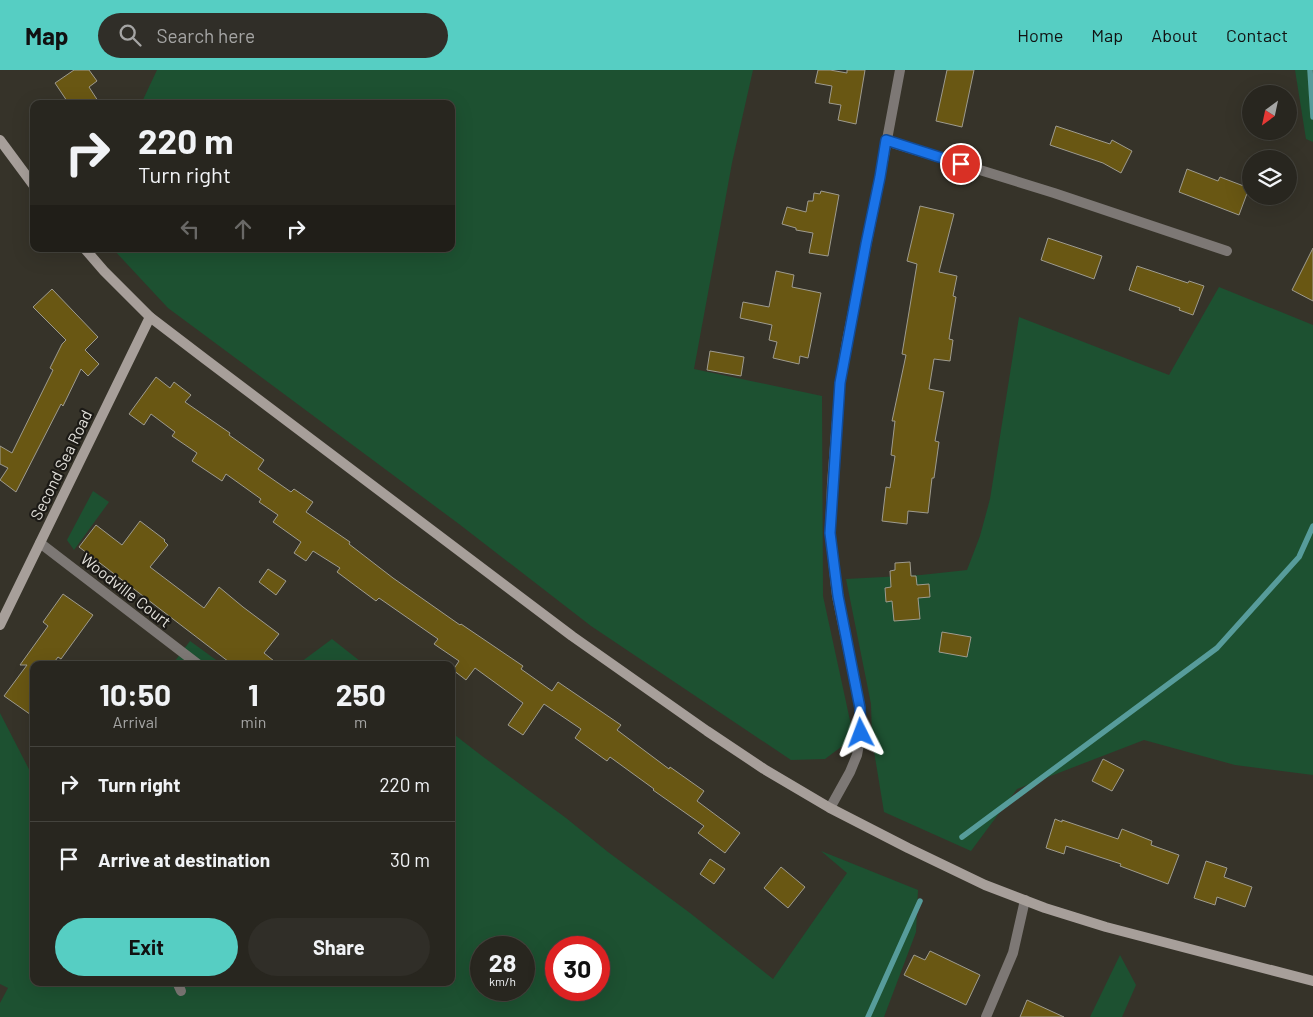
<!DOCTYPE html>
<style>
:root{--surface:#28261f;--page:#302e28;--text:#f1f3f6;--muted:#a5a5a4;--line:#44433d;--accent:#56cec3}
body{margin:0;font-family:Barlow,sans-serif;background:var(--page);color:var(--text);height:100vh;display:flex;flex-direction:column;font-size:19px;white-space:nowrap}
*{box-sizing:border-box;margin:0}
p{font-size:16px;color:var(--muted)}
.icon{flex:none;width:28px;height:28px;fill:none;stroke:currentColor;stroke-width:2;stroke-linecap:round;stroke-linejoin:round}
.map{position:relative;flex:1;overflow:hidden}
.drawer{position:absolute;left:30px;top:591px;width:425px;height:325px;display:flex;flex-direction:column;background:var(--surface);border-radius:10px;box-shadow:0 5px 20px #0002,0 0 0 1px var(--line)}
.drawer>*{flex:none}
.hud{position:absolute;left:30px;top:30px;width:425px;height:152px;border-radius:10px;box-shadow:0 5px 20px #0002,0 0 0 1px var(--line);background:#28261f;color:var(--text);overflow:hidden}
.needle{width:32px;rotate:213deg}
.tools{position:absolute;left:1242px;top:15px;display:grid;gap:10px}
.tools a{display:grid;place-items:center;width:55px;height:55px;border-radius:50%;background:var(--surface);box-shadow:0 5px 20px #0002,0 0 0 1px var(--line);font-size:25px}
.speed{position:absolute;left:470px;top:866px;display:flex;gap:10px;font-size:25px;font-weight:700;text-align:center}
.speed>*{display:grid;place-content:center;width:65px;height:65px;border-radius:50%;background:var(--surface);box-shadow:0 5px 20px #0002,0 0 0 1px var(--line);line-height:1}
.speed small{font-size:12px;font-weight:400}
.speed .limit{border:8px solid #d22;background:#fff;color:#111}
.pin{position:absolute;display:grid;place-items:center;width:42px;height:42px;color:#fff;margin:-21px;border:2px solid #fff;border-radius:50%;box-shadow:0 1px 5px #0007}
.me{position:absolute;width:55px;margin:-28px;rotate:357deg;stroke-linejoin:round;filter:drop-shadow(0 0 4px #0008)}
.turn{display:flex;align-items:center;gap:18px;height:105px;padding:0 25px;font-size:22px}
.turn .icon{width:65px;height:65px;stroke-width:2.5}
.turn b{display:block;font-size:35px;line-height:42px}
.lanes{display:flex;align-items:center;height:48px;padding:0 25px;background:#0003;justify-content:center;gap:25px;direction:ltr}
.lanes .off{opacity:.35}
.eta{display:flex;justify-content:space-evenly;align-items:center;height:85px;text-align:center}
.eta b{font-size:30px;font-weight:700;line-height:35px}
.button{display:flex;gap:10px;margin-top:auto;padding:10px 25px}
.button a{flex:1;height:58px;border-radius:30px;background:var(--accent);color:#111;font-size:20px;font-weight:700;line-height:58px;text-align:center}
.button a+a{background:var(--page);color:var(--text)}
ul{padding:0;list-style:none}
li{display:flex;align-items:center;gap:15px;height:75px;padding:0 25px;border-top:1px solid var(--line)}
li div{flex:1}
li b{display:block;font-size:19px}
li em{font-style:normal}
header{display:flex;align-items:center;gap:30px;box-sizing:border-box;height:70px;padding:0 25px;background:var(--accent);color:#111}
header strong{font-size:24px}
nav{display:flex;gap:28px;margin-inline-start:auto;font-size:18px}
.search{width:350px;height:45px;background:var(--page);display:flex;align-items:center;gap:12px;box-sizing:border-box;padding:0 18px;border-radius:28px;color:var(--muted);font-size:19px}
.map>svg:first-child{display:block}
</style>
<header>
<strong>Map</strong>
<div class="search"><svg class="icon" aria-label="search" viewBox="0 0 24 24"><circle cx="10" cy="10" r="6"/><path d="M15 15l6 6"/></svg>Search here</div>
<nav><a>Home</a><a>Map</a><a>About</a><a>Contact</a></nav>
</header>
<div class="map">
<svg width="1313" height="947" viewBox="0 0 1313 947">
<rect width="100%" height="100%" fill="#363329"/>
<!-- green -->
<g fill="#1d5131" fill-rule="evenodd">
<polygon points="157,0 753,0 732,93 694,299 822,326 823,526 851,655 845,674 825,689 791,690 591,556 459,454 168,238 113,179 451,179 451,34 141,34"/>
<polygon points="1295,0 1313,0 1313,72 1306,69"/>
<polygon points="1219,217 1313,255 1313,705 1235,695 1144,670 1017,719 971,781 884,742 872,669 871,634 846,509 921,505 967,500 980,466 990,429 1019,247 1169,305"/>
<polygon points="93,421 109,432 74,480 67,470"/>
<polygon points="332,569 365,595 297,595"/>
<polygon points="190,571 223,595 172,595"/>
<path d="M0,643l34,66v203h417v-250l31,24 84,62 42,34 82,61 83,66 74,-106 -26,-22 97,39 -2,42 -32,85h-884v-14l8,-15 -8,-4zM481,878h43v42h-43zM556,878h43v42h-43z"/>
<polygon points="1120,885 1136,915 1122,947 1090,947"/>
</g>
<g fill="none" stroke-linecap="round" stroke-linejoin="round">
<!-- stream -->
<g stroke="#579c9b" stroke-width="5.5">
<polyline points="1310,0 1313,47"/>
<polyline points="962,767 1217,578 1299,487 1313,456"/>
<polyline points="868,947 920,831"/>
</g>
</g>
<!-- building -->
<g fill="#695713" stroke="#9e9b8f">
<polygon points="74,0 89,0 97,11 89,17 100,34 69,34 55,13"/>
<polygon points="818,0 830,0 847,3 847,0 865,0 856,54 838,50 841,35 829,33 832,16 815,13"/>
<polygon points="947,0 974,0 962,57 936,51"/>
<polygon points="1056,56 1110,74 1112,70 1132,81 1121,103 1103,93 1050,75"/>
<polygon points="1187,99 1218,111 1220,107 1249,118 1239,145 1179,122"/>
<polygon points="821,121 839,125 828,186 809,183 813,163 796,160 796,158 782,154 787,137 806,142 808,131 813,131 814,123 820,124"/>
<polygon points="920,136 954,144 939,202 957,206 953,226 956,227 949,269 953,270 950,291 934,289 929,319 944,322 935,371 939,372 934,408 932,408 928,443 908,441 907,454 882,451 886,417 890,418 895,386 891,385 895,351 892,351 906,285 902,284 917,194 907,191"/>
<polygon points="1048,168 1102,186 1094,209 1041,190"/>
<polygon points="1313,178 1313,231 1292,220"/>
<polygon points="1137,196 1188,213 1189,211 1204,216 1193,245 1179,240 1180,238 1129,220"/>
<polygon points="776,201 794,205 792,217 821,223 808,288 800,286 799,294 773,288 777,272 769,270 772,255 740,248 743,232 769,237"/>
<polygon points="52,219 98,267 85,280 99,294 88,306 81,299 63,336 61,334 16,422 0,410 8,398 0,394 0,376 12,383 53,300 50,298 62,274 66,270 33,237"/>
<polygon points="710,281 744,287 741,306 707,300"/>
<polygon points="156,307 170,318 174,312 191,325 185,332 230,363 229,365 264,390 258,399 291,422 294,419 313,432 306,442 350,472 349,474 393,508 460,555 461,554 523,596 521,599 552,621 558,612 621,655 617,660 669,699 670,697 704,721 697,731 740,763 725,783 698,763 704,756 653,720 654,719 610,687 607,691 575,668 581,659 544,634 523,665 508,655 523,633 475,598 466,610 453,600 459,591 434,574 438,569 379,528 376,531 337,502 340,498 313,481 306,491 294,483 301,472 273,452 278,445 259,432 261,429 226,404 222,411 192,391 197,383 172,366 175,362 151,344 144,355 129,344"/>
<polygon points="140,451 165,470 164,471 168,475 150,497 204,538 219,517 243,537 279,564 264,583 279,595 233,595 79,477 96,455 122,475"/>
<polygon points="910,492 911,506 916,506 917,515 929,514 930,527 918,528 920,549 894,551 892,531 886,532 885,518 891,517 890,501 895,500 895,493"/>
<polygon points="268,499 286,511 276,525 259,512"/>
<polygon points="63,524 93,545 61,589 58,587 52,595 34,595 34,647 4,626 27,595 20,595 48,556 43,552"/>
<polygon points="942,562 971,567 967,587 939,582"/>
<polygon points="1103,689 1124,700 1112,721 1092,711"/>
<polygon points="1055,749 1062,752 1062,750 1118,769 1122,759 1152,771 1151,775 1179,785 1168,814 1120,796 1121,794 1066,776 1064,784 1046,778"/>
<polygon points="710,789 725,799 714,814 700,804"/>
<polygon points="1206,791 1227,798 1224,807 1252,817 1245,837 1217,827 1215,835 1194,828"/>
<polygon points="781,797 805,817 788,838 764,818"/>
<polygon points="930,881 980,905 966,935 904,905 914,885 925,890"/>
<polygon points="1027,930 1064,947 1020,947"/>
</g>
<g fill="none" stroke-linecap="round" stroke-linejoin="round">
<!-- street -->
<g stroke="#7d7875" stroke-width="10">
<polyline points="886,71 1054,123 1227,181"/>
<polyline points="40,473 199,595"/>
<polyline points="830,738 850,702 857,685 861,663 860,638 837,526 830,463 832,413 840,313 847,271 880,107 900,0"/>
<polyline points="177,912 181,921"/>
<polyline points="986,947 1013,883 1025,830"/>
</g>
<!-- secondary -->
<g stroke="#a79f9a" stroke-width="10">
<polyline points="0,70 34,116"/>
<polyline points="85,179 104,201 150,247 205,289 572,566 707,661 764,699 830,738 908,778 985,815 1045,838 1106,857 1313,911"/>
<polyline points="0,555 150,247"/>
</g>
</g>
<g fill="none" stroke-linecap="round" stroke-linejoin="round">
<defs>
<polyline id="route" points="861,663 860,638 838,526 830,463 840,313 866,174 880,107 886,70 961,94"/>
</defs>
<!-- route casing -->
<use href="#route" stroke="#114b97" stroke-width="12"/>
<!-- route -->
<use href="#route" stroke="#1a73e8" stroke-width="9"/>
</g>
<g text-anchor="middle" stroke-width="4.5" stroke-linejoin="round" paint-order="stroke">
<!-- street labels -->
<g font-size="16" fill="#e2e0da" stroke="#1c1a16">
<text transform="translate(61 395) rotate(-64)" y="6">Second Sea Road</text>
<text transform="translate(126 520) rotate(38)" y="6">Woodville Court</text>
</g>
</g>
</svg>
<div class="tools">
<a><svg class="needle" viewBox="-14 -14 28 28"><path d="M0-13l5 13h-10z" fill="#e53935"/><path d="M0 13l5-13h-10z" fill="#a5a5a4"/></svg></a>
<a><svg class="icon" aria-label="layers" viewBox="0 0 24 24"><path d="M12 4l9 5-9 5-9-5zM3 14l9 5 9-5"/></svg></a>
</div>
<div class="speed"><div>28<small>km/h</small></div><div class="limit">30</div></div>
<div class="pin" style="left:961px;top:94px;background:#d93025"><svg class="icon" aria-label="arrive" viewBox="0 0 24 24"><path d="M6 21V4h12l-3 4 3 4H6"/></svg></div>
<svg class="me" style="left:861px;top:663px" viewBox="-20 -20 40 40"><path d="M0-17L14 15 0 8-14 15z" fill="#1a73e8" stroke="#fff" stroke-width="4"/></svg>
<div class="hud">
<div class="turn"><svg class="icon" aria-label="right" viewBox="0 0 24 24"><path d="M7 20v-9h11M14 6l5 5-5 5"/></svg><div><b>220 m</b>Turn right</div></div>
<div class="lanes"><svg class="icon off" aria-label="left" viewBox="0 0 24 24"><path d="M17 20v-9H6M10 6l-5 5 5 5"/></svg><svg class="icon off" aria-label="ahead" viewBox="0 0 24 24"><path d="M12 20V5M6 11l6-6 6 6"/></svg><svg class="icon" aria-label="right" viewBox="0 0 24 24"><path d="M7 20v-9h11M14 6l5 5-5 5"/></svg></div>
</div>
<section class="drawer">
<div class="eta">
<div><b>10:50</b><p>Arrival</p></div>
<div><b>1</b><p>min</p></div>
<div><b>250</b><p>m</p></div>
</div>
<ul>
<li><svg class="icon" aria-label="right" viewBox="0 0 24 24"><path d="M7 20v-9h11M14 6l5 5-5 5"/></svg><div><b>Turn right</b></div><em>220 m</em></li>
<li><svg class="icon" aria-label="arrive" viewBox="0 0 24 24"><path d="M6 21V4h12l-3 4 3 4H6"/></svg><div><b>Arrive at destination</b></div><em>30 m</em></li>
</ul>
<div class="button"><a>Exit</a><a>Share</a></div>
</section>
</div>
